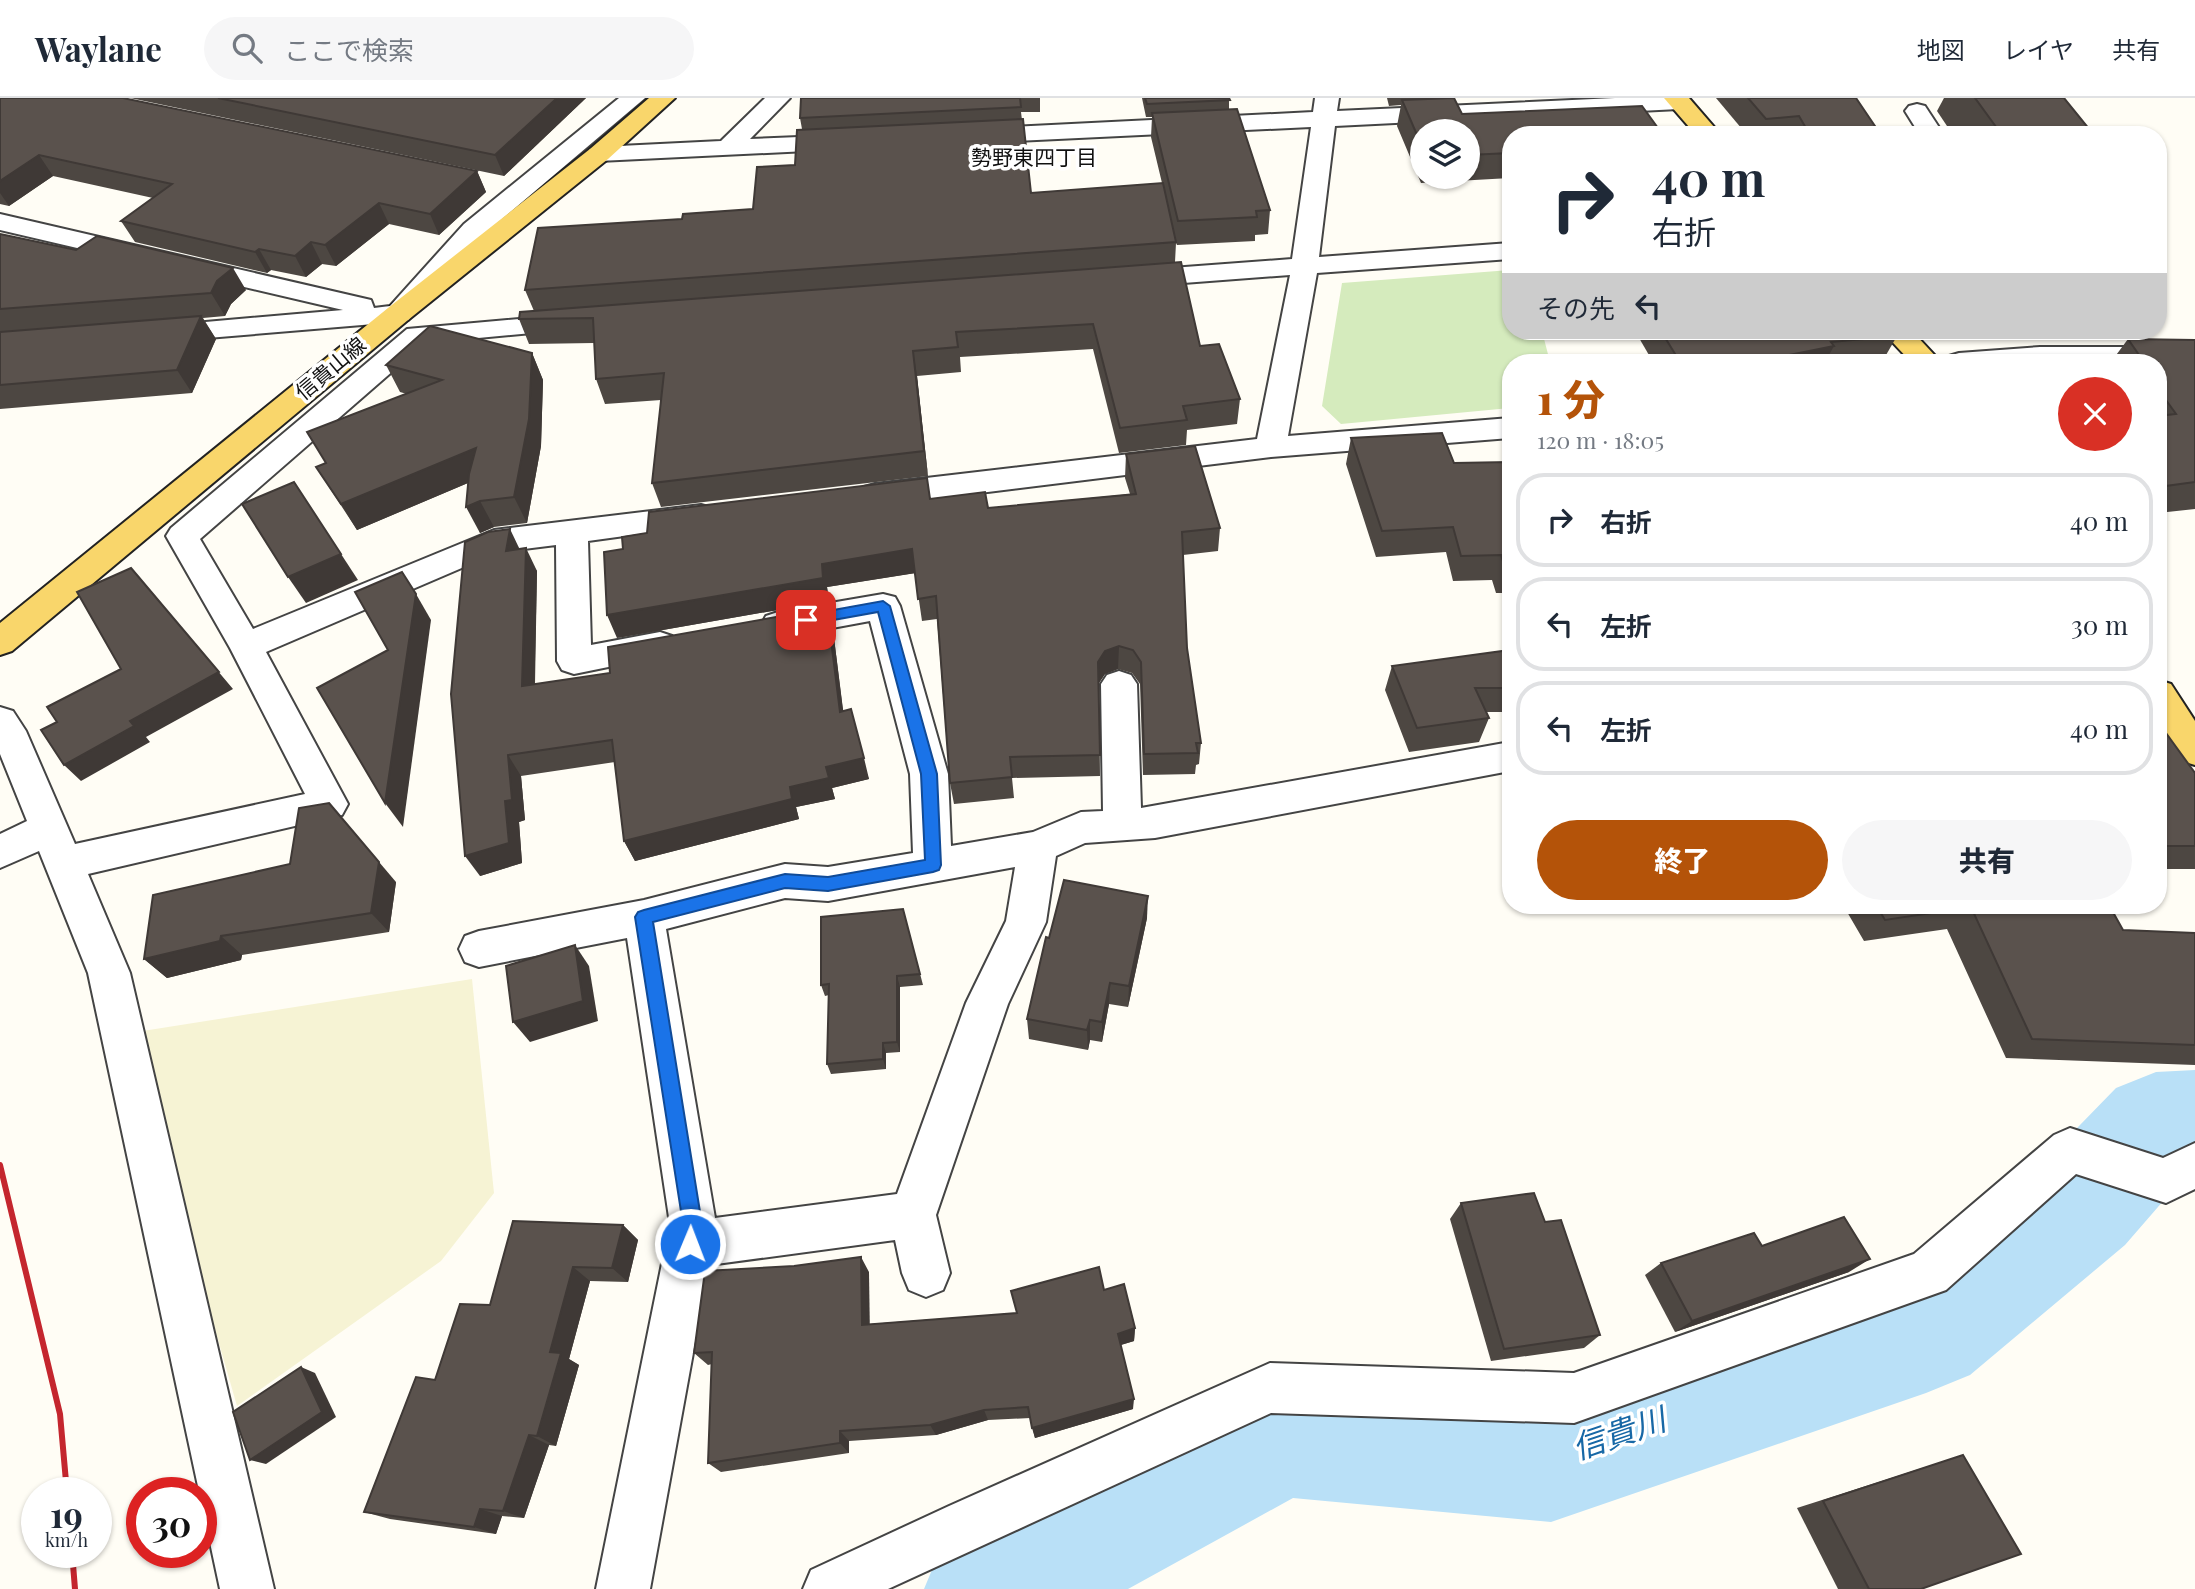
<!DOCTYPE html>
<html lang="ja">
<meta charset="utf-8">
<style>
:root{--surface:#fff;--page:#f6f6f7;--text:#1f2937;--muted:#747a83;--line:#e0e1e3;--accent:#b45309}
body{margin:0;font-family:"Playfair Display","Noto Sans JP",serif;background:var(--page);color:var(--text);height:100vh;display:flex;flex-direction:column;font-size:26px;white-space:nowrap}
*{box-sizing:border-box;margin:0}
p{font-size:23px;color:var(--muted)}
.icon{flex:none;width:38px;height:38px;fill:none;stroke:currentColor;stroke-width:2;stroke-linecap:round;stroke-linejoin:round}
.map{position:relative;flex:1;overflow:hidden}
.side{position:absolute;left:1502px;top:256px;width:665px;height:560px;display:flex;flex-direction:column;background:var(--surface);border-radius:28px;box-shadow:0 2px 5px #0004}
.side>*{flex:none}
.hud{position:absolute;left:1502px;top:28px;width:665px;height:214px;border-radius:28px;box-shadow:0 2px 5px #0004;background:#fff;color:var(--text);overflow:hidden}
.controls{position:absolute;left:1410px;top:21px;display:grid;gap:14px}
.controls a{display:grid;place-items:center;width:70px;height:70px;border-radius:50%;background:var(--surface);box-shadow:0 2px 5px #0004;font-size:35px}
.speed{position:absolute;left:21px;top:1379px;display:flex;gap:14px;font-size:35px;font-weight:700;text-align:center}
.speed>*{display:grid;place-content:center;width:91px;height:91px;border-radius:50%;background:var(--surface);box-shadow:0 2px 5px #0004;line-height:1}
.speed small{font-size:18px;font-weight:400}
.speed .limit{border:10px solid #d22;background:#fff;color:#111}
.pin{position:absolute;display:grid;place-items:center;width:60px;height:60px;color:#fff;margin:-30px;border-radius:14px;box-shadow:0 4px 10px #0006}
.me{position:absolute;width:77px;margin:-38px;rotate:1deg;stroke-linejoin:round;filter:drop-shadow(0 0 5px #0008)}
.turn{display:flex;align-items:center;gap:24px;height:147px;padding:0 35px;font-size:32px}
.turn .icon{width:91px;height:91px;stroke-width:2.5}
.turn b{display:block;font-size:49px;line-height:60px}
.then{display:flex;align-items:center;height:66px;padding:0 35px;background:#0003;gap:14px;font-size:26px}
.round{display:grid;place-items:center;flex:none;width:74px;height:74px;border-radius:37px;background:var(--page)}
.summary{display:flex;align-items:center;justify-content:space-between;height:119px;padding:0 35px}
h1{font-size:42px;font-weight:800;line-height:52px;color:var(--accent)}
.cta{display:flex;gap:14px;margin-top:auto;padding:14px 35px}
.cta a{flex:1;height:80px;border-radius:42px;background:var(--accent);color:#fff;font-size:28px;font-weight:800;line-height:80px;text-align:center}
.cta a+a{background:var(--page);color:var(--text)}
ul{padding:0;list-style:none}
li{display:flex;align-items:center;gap:21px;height:94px;margin:0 14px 10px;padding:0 21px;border:4px solid var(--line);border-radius:28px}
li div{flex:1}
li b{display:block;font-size:26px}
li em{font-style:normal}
header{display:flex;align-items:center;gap:42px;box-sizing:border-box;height:98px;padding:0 35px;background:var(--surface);border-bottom:2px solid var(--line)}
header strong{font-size:33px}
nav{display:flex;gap:38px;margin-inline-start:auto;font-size:24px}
.search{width:490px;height:63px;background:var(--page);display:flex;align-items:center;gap:18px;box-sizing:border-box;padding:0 24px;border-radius:38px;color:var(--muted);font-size:26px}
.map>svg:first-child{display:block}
</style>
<header>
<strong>Waylane</strong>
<div class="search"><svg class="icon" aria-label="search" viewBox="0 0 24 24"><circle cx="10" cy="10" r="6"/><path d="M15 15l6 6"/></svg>ここで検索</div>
<nav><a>地図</a><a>レイヤ</a><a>共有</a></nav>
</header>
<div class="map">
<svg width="2195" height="1491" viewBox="0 0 2195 1491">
<rect width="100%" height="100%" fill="#fffdf5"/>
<!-- farmland -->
<polygon fill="#f6f3d4" points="472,881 494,1095 441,1163 237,1308 130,935"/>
<!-- green -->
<polygon fill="#d5ebbd" points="1510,172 1510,233 1542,233 1550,264 1510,264 1510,310 1341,326 1322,308 1342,185"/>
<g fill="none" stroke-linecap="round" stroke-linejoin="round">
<!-- river -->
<polygon fill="#b9e0f7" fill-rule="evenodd" points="2195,972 2195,1078 2184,1079 2125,1147 1970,1277 1926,1295 1551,1424 1293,1400 1128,1491 924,1491 944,1443 1238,1290 1283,1271 1551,1294 1891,1183 2043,1065 2116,990 2156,974"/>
<defs>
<g id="minor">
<polygon points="619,0 645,0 482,138 408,222 398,224 159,244 149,241 145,235 149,229 343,212 0,132 0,116 371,202 374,210 390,208 464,126"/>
<polygon points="765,0 790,0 750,41 848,37 857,39 860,44 857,49 848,51 599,63 590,61 587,56 590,51 599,49 721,43"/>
<polygon points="1315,0 1339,0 1337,13 1615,0 1688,0 1691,4 1687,9 1679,11 1335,28 1319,159 1510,145 1510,161 1317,175 1288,338 1510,320 1510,340 1271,359 875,408 864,405 859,397 864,389 875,386 1257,341 1290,177 1131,189 1121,187 1117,181 1121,175 1131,173 1292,161 1311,29 971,45 962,43 959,38 962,33 971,31 1313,14"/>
<polygon points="1917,6 1925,8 1944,37 1920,37 1905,13 1909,8"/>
<polygon points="576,216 586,218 590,224 586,230 425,245 200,441 253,531 494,432 701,407 712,410 717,418 712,426 588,443 591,547 660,534 672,538 677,547 672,556 574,576 562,572 557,563 556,447 499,454 266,554 348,706 342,717 88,776 130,875 274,1491 220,1491 88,875 39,753 0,770 0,736 27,723 0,656 0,609 13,613 26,633 75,746 305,696 230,550 166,438 171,430 407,231"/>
<polygon points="2040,249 2195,249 2195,267 2158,267 2158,264 1945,264 1949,258 1959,255"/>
<path d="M883,496l12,3 5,9 48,168 3,72 82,-14 48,-20 22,-1 -2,-127 6,-9 12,-4 12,4 6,9 4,124 369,-66v29l-355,67 -70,5 -29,13 -10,66 -38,82 -72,211 14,58 -7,17 -17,7 -17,-7 -7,-17 -7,-33 -186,25 -59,324h-54l74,-365 -43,-286 -148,29 -14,-5 -6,-13 6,-13 14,-5 165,-31 141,-36 43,3 85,-14 -3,-79 -40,-153 -92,17 -12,-4 -5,-9 5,-9 12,-4zM1015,769l-9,54 -40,82 -69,191 -182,24 -49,-289 119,-31 43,3z"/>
<polygon points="2070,1030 2163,1060 2195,1045 2195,1091 2166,1105 2076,1076 1946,1192 1574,1325 1271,1315 888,1491 803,1491 811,1472 949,1408 1270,1265 1574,1275 1914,1156 2054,1037"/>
</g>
<g id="major">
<polygon points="649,0 675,0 608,61 408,222 12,553 0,557 0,525 388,210 590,51"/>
<polygon points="1664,0 1689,0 1721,37 1696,37"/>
<polygon points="1882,233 1912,233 1941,264 1911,264"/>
<polygon points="2158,582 2171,586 2195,623 2195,667 2182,663 2158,625"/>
</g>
</defs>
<!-- minor casing -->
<use href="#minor" stroke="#444" stroke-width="4"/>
<!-- major casing -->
<use href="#major" stroke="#222" stroke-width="4"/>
<!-- minor -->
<use href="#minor" fill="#fff" fill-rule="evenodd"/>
<!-- major -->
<use href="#major" fill="#f9d66b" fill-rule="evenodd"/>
<!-- rail -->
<g stroke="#c4262e" stroke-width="6">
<polyline points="0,1067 60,1316 67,1395"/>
<polyline points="72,1454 75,1491"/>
</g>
</g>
<!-- wall -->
<g fill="#4d4742" fill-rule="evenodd">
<polygon points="0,0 477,73 486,94 439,137 389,126 336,168 322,166 306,179 271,172 267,175 135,144 121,123 153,100 53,78 9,108 0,106"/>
<polygon points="130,0 586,0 504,78"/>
<polygon points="801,0 1040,0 1040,14 1021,14 1031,95 1162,85 1151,39 1152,19 1146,19 1142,0 1229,0 1229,12 1270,112 1268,136 1255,137 1255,143 1177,147 1176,145 1175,164 1200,248 1240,301 1237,326 1187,332 1186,347 1119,355 1093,251 960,259 961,274 917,278 928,378 661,409 652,385 661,302 605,306 596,281 594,245 529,246 519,221 534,213 525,192 682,121 753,111 795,67 802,31 800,20"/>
<path d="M1387,0h67l8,16 48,21v43l-89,5 -24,-57 4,-21 -12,1zM1423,33h45v46h-45z"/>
<polygon points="1716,0 1856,0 1881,37 1747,37"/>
<polygon points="1944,0 2064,0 2094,37 1953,37 1937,13"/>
<polygon points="0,136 246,192 231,206 225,218 203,220 216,241 192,295 0,311"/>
<polygon points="1635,233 1892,233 1897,238 1882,264 1653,264"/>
<polygon points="2128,241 2195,242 2195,411 2158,415 2158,264 2111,264"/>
<polygon points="532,255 543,282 541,348 527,425 494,429 480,435 468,385 357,432 316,369 326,365 407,296 400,294 386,267"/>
<polygon points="1351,340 1454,365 1510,364 1510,515 1505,495 1496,495 1492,482 1453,483 1446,454 1376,459 1346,366"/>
<polygon points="1126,356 1220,430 1218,453 1183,457 1187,550 1201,645 1199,666 1196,667 1195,676 1143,677 1140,586 1132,575 1118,571 1105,576 1099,585 1100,678 1012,680 1014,700 954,706 950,685 937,521 922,523 915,475 827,489 829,503 617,540 930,401 988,410 1130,396 1125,380"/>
<polygon points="520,451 537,473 535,586 610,575 827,510 833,532 843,613 869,681 832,690 835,701 796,709 799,721 635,763 624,743 615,664 521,678 525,722 519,724 522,765 480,778"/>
<polygon points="1510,552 1510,614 1486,614 1489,620 1479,644 1409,654 1385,592 1392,568"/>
<polygon points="2158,624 2195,675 2195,771 2158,771"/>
<polygon points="396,784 389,834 242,857 241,862 167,880 144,861"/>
<polygon points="1659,807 1708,807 1660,810"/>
<polygon points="1843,807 2109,807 2123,832 2195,835 2195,967 2006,960 1947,831 1864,843"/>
<polygon points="903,811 923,887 900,889 900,954 886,955 886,971 831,976 827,966 829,897 825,898 821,887"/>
<polygon points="1147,820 1128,909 1109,906 1102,944 1090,942 1088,952 1029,941 1027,921 1049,840"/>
<polygon points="1461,1105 1545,1124 1600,1237 1584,1250 1491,1263 1450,1121"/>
<polygon points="623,1127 638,1142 628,1184 590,1183 569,1261 579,1267 556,1348 549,1347 524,1420 502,1418 496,1436 390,1421 364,1414 435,1282 490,1207"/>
<polygon points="1762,1148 1849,1174 1675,1234 1645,1177 1661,1165"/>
<polygon points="869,1174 869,1226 1016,1215 1104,1192 1135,1230 1134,1243 1121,1247 1133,1311 1035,1340 1030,1320 988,1322 936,1337 849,1343 849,1355 721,1374 708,1365 712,1266 708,1267 694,1255"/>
<polygon points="1963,1357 1921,1491 1838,1491 1797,1410"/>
</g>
<!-- shaded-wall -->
<g fill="#3f3936">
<polygon points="557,0 586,0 504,78 495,57"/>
<polygon points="39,57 53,78 9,108 0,95 0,83"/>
<polygon points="477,73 486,94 439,137 430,116"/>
<polygon points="379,105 389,126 336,168 325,147"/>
<polygon points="311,144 322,166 306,179 295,158"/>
<polygon points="259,151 271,172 267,175 255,154"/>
<polygon points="233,170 246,192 231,206 225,218 211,195 217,183"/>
<polygon points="201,218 216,241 192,295 177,272"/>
<polygon points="1834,248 1825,264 1781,264 1784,258"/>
<polygon points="913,253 917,278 928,378 924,353"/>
<polygon points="532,255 543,282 541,348 527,425 514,399"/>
<polygon points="476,350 489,376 357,432 341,406"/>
<polygon points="294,384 358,482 306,505 288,479"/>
<polygon points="480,403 494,429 480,435 466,409"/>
<polygon points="510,431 521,454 506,453"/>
<polygon points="526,450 537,473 534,609 522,588"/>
<polygon points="912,451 916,475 827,489 829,503 617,540 607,517 822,466"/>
<polygon points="131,470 233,591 146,639 150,644 81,683 64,667 130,623"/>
<polygon points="416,496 431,522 403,729 385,705"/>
<polygon points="827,510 833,532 846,635 840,614"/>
<polygon points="1119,548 1118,571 1105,576 1098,586 1098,564 1105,553"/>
<polygon points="508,657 521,678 525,722 519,724 522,765 480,778 465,758 505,703"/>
<polygon points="864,660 869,681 832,690 835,701 796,709 799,721 635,763 624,743 790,689 826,669"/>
<polygon points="329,705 396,784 389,834 371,815"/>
<polygon points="1148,798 1147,820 1128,909 1129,888"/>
<polygon points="221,838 242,857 241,862 167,880 144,861"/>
<polygon points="575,847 589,868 598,923 530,944 513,924"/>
<polygon points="897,878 900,889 900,954 897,944"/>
<polygon points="1110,885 1109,906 1102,944 1102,924"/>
<polygon points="1090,922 1090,942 1088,952 1087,932"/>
<polygon points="883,945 886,955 886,971 883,961"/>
<polygon points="623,1127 638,1142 628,1184 612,1170"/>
<polygon points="861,1159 869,1174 870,1240 862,1227"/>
<polygon points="1870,1161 1849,1174 1675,1234 1692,1223"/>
<polygon points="573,1169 590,1183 569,1261 579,1267 556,1348 537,1338 550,1254"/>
<polygon points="1135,1230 1134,1243 1117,1248 1118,1236"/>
<polygon points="301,1269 315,1275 336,1319 266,1366 250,1362"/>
<polygon points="1134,1301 1133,1311 1035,1340 1032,1330"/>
<polygon points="984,1312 988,1322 936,1337 930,1327"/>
<polygon points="840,1333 849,1343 849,1355 840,1345"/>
<polygon points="529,1337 549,1347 524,1420 503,1413"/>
<polygon points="480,1411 502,1418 496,1436 474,1429"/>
</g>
<!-- building -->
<g fill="#5a524d" stroke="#3f3936" stroke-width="2">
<polygon points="0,0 123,0 477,73 430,116 379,105 325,147 311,144 295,158 259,151 255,154 121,123 172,86 39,57 0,83"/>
<polygon points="218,0 557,0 495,57"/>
<polygon points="801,0 1020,0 1021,9 800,20"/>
<polygon points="1145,0 1229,0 1230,2 1147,6"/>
<polygon points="1454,0 1462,16 1642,8 1663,37 1510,37 1510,55 1468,57 1468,33 1423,33 1423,51 1402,2"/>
<polygon points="1748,0 1856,0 1881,37 1810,37 1799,18 1766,21"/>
<polygon points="1975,0 2064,0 2094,37 2002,37"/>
<polygon points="1237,11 1270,112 1256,113 1257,119 1178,123 1152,15"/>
<polygon points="1023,21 1031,95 1163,85 1176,144 525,192 538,130 682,121 683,116 753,111 757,69 795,67 797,32"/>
<polygon points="0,136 76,152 97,138 233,170 217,183 211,195 0,211"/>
<polygon points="1181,164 1200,248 1219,246 1240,301 1183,308 1187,322 1120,330 1093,226 956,234 958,249 913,253 924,353 652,385 664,275 596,281 593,220 519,221 520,214"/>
<polygon points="201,218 177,272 0,287 0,234"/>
<polygon points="430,228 532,255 529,321 514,399 480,403 466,409 469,376 476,350 341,406 316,369 326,365 307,334 442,282 386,267"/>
<polygon points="1661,233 1892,233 1897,238 1831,244 1834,248 1784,258 1785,264 1680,264"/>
<polygon points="2128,241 2195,242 2195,384 2158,389 2158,318 2176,316 2158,291 2158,264 2144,264"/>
<polygon points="1442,335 1454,365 1510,364 1510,470 1505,470 1501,457 1461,458 1453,429 1382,433 1351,340"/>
<polygon points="1195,348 1220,430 1182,434 1187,550 1201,645 1196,645 1198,655 1144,656 1141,564 1133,552 1119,548 1105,553 1098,564 1100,657 1010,659 1012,679 950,685 936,498 918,501 912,451 822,466 823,480 607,517 604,454 623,451 622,439 647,435 649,414 927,380 930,401 985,394 988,410 1136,396 1126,356"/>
<polygon points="294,384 341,456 288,479 242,406"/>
<polygon points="510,431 506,453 526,450 522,588 610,575 608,549 827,510 840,614 851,611 864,660 826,669 829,680 790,689 792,701 624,743 612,642 508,657 512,702 505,703 509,745 465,758 451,596 465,444 488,434"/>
<polygon points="131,470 219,574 130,623 134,628 64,667 41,632 57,624 47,609 121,571 77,494"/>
<polygon points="402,474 416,496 385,705 317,590 388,552 355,494"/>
<polygon points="1510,552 1510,590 1475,590 1489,620 1417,630 1392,568"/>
<polygon points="2158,624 2195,675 2195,748 2158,748"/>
<polygon points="329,705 379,764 371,815 221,838 220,843 144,861 153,797 290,766 299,710"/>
<polygon points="1064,782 1148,798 1129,888 1110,885 1102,924 1090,922 1087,932 1027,921 1046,839 1049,840"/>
<polygon points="1876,807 2109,807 2123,832 2195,835 2195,947 2032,941 1971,809 1885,822"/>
<polygon points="903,811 920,876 897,878 897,944 883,945 883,961 827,966 829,886 821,887 821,819"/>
<polygon points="575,847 583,903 513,924 506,868"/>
<polygon points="1534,1095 1545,1124 1561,1122 1600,1237 1504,1251 1461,1105"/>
<polygon points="1844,1119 1870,1161 1692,1223 1661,1165 1754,1135 1762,1148"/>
<polygon points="513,1123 623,1127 612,1170 573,1169 550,1254 561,1255 537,1338 529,1337 503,1413 480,1411 474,1429 364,1414 416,1279 435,1282 460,1206 490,1207"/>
<polygon points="861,1159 862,1227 1017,1215 1011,1193 1099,1169 1104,1192 1124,1186 1135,1230 1118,1236 1134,1301 1032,1330 1028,1309 984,1312 930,1327 840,1333 840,1345 708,1365 712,1254 694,1255 705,1173 794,1168"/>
<polygon points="301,1269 322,1314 250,1362 233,1314"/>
<polygon points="1963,1357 2021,1456 1921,1491 1869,1491 1823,1403"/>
</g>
<!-- route -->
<polygon fill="#1a73e8" stroke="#114b97" stroke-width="2" points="883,503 890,508 937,676 941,767 939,772 933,774 828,793 785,790 653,824 702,1126 697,1153 690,1156 683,1153 680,1146 683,1126 635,819 638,814 644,812 785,776 828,779 925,762 921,676 878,514 806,527 799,522 806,517"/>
<g text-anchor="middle" stroke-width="7" stroke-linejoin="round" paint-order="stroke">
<!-- far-neighbourhood labels -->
<g font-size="21" fill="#111" stroke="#fff">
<text x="1034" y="67">勢野東四丁目</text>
</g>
<!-- far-street labels -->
<g font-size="21" fill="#111" stroke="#fff">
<text transform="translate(331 271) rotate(-40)" y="7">信貴山線</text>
</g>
<!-- near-water labels -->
<g font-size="32" font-style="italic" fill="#1768a6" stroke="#fff">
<text transform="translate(1619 1336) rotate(-19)" y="11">信貴川</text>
</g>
</g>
</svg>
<div class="controls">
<a><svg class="icon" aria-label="layers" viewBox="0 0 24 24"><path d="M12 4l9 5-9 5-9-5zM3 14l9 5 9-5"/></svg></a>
</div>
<div class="speed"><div>19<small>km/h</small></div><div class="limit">30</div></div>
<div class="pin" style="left:806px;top:522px;background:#d93025"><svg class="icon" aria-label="arrive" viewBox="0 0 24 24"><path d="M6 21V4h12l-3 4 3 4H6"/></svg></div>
<svg class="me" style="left:690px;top:1146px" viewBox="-20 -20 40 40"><circle r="17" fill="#1a73e8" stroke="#fff" stroke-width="3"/><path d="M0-11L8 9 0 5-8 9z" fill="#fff"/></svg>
<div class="hud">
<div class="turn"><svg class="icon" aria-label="right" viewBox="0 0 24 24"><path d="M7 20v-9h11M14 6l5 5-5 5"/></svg><div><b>40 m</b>右折</div></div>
<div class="then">その先<svg class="icon" aria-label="left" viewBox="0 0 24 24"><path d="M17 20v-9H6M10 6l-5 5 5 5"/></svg></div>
</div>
<section class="side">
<div class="summary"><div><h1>1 分</h1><p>120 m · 18:05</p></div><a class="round" style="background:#d93025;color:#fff"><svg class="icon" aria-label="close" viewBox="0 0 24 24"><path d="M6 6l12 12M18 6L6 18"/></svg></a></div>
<ul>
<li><svg class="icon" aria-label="right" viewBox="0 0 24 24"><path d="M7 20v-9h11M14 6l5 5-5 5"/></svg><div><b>右折</b></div><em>40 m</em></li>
<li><svg class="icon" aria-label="left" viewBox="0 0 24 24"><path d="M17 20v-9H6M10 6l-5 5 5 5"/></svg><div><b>左折</b></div><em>30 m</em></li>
<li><svg class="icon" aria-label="left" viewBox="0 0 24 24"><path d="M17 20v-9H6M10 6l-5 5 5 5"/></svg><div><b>左折</b></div><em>40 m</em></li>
</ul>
<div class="cta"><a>終了</a><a>共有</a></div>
</section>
</div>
